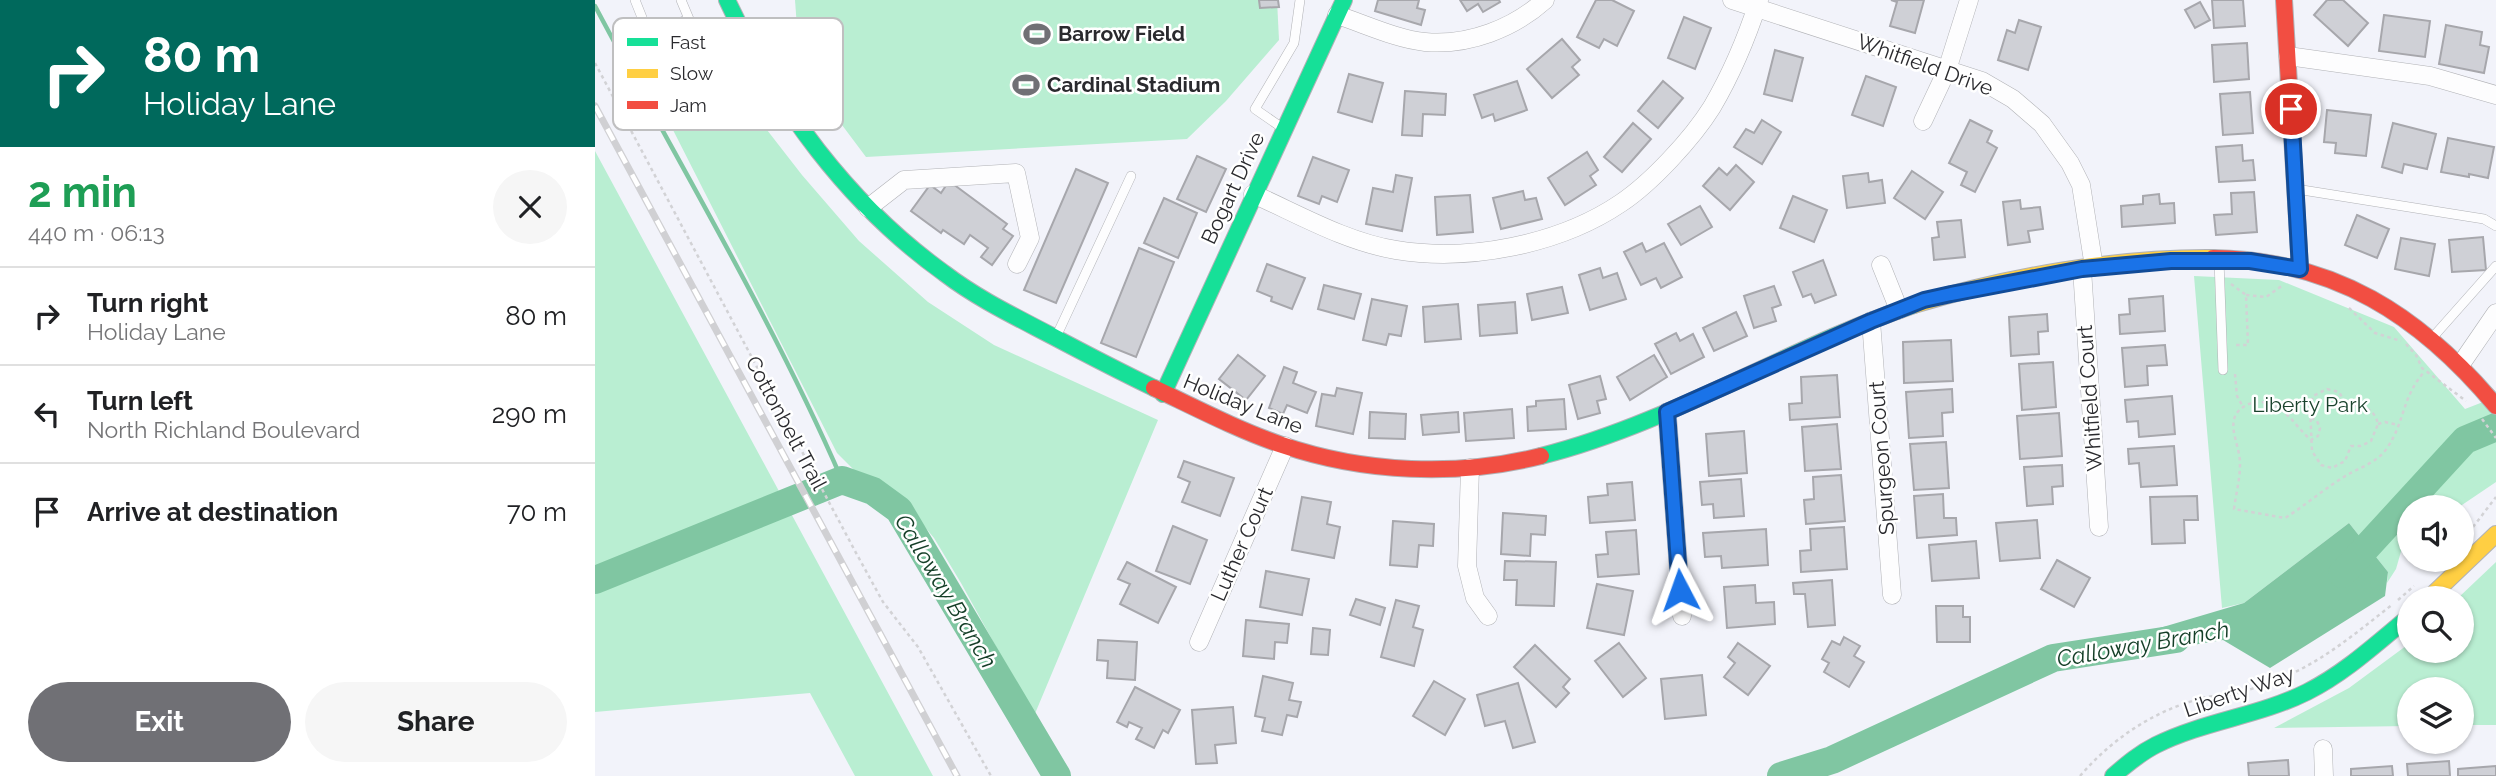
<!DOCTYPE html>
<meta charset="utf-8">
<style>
:root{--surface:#fff;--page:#f6f6f6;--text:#202124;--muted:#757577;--line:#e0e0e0;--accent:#707075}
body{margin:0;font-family:Raleway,sans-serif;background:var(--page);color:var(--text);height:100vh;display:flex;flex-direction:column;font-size:26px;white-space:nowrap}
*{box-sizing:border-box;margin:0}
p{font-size:23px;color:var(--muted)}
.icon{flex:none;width:38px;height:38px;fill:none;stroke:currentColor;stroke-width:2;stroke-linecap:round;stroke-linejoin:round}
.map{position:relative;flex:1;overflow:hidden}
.panel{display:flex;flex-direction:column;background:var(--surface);width:595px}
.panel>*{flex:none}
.hud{background:#00695c;color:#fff;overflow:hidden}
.buttons{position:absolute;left:1802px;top:495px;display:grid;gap:14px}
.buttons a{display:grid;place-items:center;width:77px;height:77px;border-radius:50%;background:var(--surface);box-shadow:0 2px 5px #0004;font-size:35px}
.pin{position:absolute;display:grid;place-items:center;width:60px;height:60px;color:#fff;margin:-30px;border:4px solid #fff;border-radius:50%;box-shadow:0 2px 7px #0007}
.me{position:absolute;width:77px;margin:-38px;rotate:356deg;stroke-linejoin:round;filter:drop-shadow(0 0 5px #0008)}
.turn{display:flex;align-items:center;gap:24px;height:147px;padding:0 28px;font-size:32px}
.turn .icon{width:91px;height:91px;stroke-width:2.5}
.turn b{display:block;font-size:49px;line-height:60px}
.round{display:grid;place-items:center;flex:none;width:74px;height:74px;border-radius:37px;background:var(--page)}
.head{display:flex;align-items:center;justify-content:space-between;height:119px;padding:0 28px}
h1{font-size:42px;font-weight:700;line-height:52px;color:#1e9e55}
.button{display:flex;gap:14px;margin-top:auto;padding:14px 28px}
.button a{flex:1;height:80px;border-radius:42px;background:var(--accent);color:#fff;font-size:28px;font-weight:700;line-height:80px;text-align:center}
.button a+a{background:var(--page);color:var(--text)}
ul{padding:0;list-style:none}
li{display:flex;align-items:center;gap:21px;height:98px;padding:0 28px;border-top:2px solid var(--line)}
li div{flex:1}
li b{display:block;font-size:26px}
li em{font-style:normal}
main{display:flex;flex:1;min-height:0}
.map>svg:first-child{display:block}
</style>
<main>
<section class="panel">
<div class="hud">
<div class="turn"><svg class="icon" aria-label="right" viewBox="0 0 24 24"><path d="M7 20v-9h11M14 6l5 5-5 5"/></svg><div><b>80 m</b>Holiday Lane</div></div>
</div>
<div class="head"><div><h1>2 min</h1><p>440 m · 06:13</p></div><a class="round"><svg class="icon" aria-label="close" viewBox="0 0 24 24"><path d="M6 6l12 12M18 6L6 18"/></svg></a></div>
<ul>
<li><svg class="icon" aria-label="right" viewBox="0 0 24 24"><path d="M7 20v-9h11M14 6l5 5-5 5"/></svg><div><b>Turn right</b><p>Holiday Lane</p></div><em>80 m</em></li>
<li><svg class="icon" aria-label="left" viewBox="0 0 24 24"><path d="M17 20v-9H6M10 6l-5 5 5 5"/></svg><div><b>Turn left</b><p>North Richland Boulevard</p></div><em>290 m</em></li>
<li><svg class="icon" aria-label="arrive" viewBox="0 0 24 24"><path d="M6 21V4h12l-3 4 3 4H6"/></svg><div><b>Arrive at destination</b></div><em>70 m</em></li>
</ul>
<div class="button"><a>Exit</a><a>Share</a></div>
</section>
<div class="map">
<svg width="1901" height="776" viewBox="0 0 1901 776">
<rect width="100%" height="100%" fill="#f2f3fa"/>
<!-- green -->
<g fill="#b9eed2">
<polygon points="200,0 682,0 684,40 631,101 592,139 271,157 205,69"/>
<polygon points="118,37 155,108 207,175 264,241 333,302 399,345 563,420 439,716 366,583 339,538 305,497 261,472 242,453 44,63"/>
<polygon points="0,151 338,776 260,776 215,693 0,712"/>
<polygon points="1599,276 1684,280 1799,327 1870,409 1901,397 1901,482 1864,507 1815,508 1815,537 1809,541 1801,569 1792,583 1793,572 1754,523 1649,603 1627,608"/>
<polygon points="1901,562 1901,725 1867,725 1867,690 1815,690 1815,726 1679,728 1754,688 1815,643 1815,651 1867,651 1867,598 1863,598"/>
</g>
<!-- water -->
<polygon fill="#80c6a2" points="1754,523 1793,572 1790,596 1675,668 1628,640 1543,654 1541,635 1649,603"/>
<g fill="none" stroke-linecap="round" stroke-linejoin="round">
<!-- stream -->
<path stroke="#80c6a2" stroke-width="4.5" d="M0,6c83,157 176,310 247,474"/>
<!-- river -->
<g stroke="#80c6a2" stroke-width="28">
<polyline points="1747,574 1870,440 1901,427"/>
<polyline points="0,580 247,480 278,491 304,510 462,776"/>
<polyline points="1186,776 1237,760 1458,658 1581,639"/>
</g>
</g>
<!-- building -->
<g fill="#cfd0d6" stroke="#a7a7ac" stroke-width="2">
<polygon points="664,0 683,0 684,7 665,8"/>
<polygon points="783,0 824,0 822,8 830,10 826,25 780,11"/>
<polygon points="865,0 904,0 905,2 888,12 883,4 872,11"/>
<polygon points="1001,0 1017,0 1039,11 1022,46 1009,39 1004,48 982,37"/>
<polygon points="1296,0 1329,0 1320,33 1295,26 1302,2"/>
<polygon points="1617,0 1648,0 1650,26 1619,28"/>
<polygon points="1732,0 1748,0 1773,23 1753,46 1719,15"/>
<polygon points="1605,2 1615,20 1600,28 1590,10"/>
<polygon points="1789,15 1835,21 1830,57 1784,51"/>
<polygon points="1089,17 1116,28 1100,69 1073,58"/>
<polygon points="1424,20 1446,27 1433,70 1403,60 1412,30 1420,33"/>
<polygon points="1851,25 1887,32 1885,45 1894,47 1889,73 1844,64"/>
<polygon points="967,39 985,60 977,67 984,75 957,98 932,69"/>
<polygon points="1652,43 1654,79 1619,82 1617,45"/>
<polygon points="1180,50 1208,58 1197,101 1169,94"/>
<polygon points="754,74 788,83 777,122 743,112"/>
<polygon points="1271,76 1301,87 1288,126 1257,115"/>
<polygon points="922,81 932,110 900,121 898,114 887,118 879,95"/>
<polygon points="1068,81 1088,98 1063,128 1043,111"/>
<polygon points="810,91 851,94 850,115 828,114 827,136 807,135"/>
<polygon points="1655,92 1658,133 1628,135 1625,94"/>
<polygon points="1732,110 1776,115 1771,156 1740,153 1741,143 1729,142"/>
<polygon points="1167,120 1186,132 1167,164 1139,147 1151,129 1159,133"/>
<polygon points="1375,120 1397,131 1392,142 1402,148 1380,192 1366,185 1372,172 1354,163"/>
<polygon points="1038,123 1056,139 1027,172 1009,157"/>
<polygon points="1798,123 1841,134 1832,169 1809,164 1807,173 1787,167"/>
<polygon points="1853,138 1899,147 1893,178 1874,174 1874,177 1846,172"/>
<polygon points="1647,145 1648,161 1658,160 1660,180 1624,182 1621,147"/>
<polygon points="992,152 1003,170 995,176 1001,185 970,205 953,178"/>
<polygon points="602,156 631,169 611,212 582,199"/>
<polygon points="718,157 754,170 742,202 727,196 724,204 703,196"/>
<polygon points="1141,165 1159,182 1135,210 1108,186 1124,168 1132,175"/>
<polygon points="481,169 513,183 461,303 429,290"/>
<polygon points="1317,171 1348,192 1330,219 1299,198"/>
<polygon points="1273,173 1274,182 1287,180 1290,203 1252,208 1248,176"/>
<polygon points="801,175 817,178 807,231 771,224 778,188 798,192"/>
<polygon points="354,181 412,224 408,229 418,236 397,265 386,257 393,248 375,235 369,244 348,230 346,233 316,211 335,185 346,193"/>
<polygon points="928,191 930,200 941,198 947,219 906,229 898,198"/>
<polygon points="1659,192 1662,232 1621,235 1619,215 1637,214 1636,193"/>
<polygon points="1564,194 1565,204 1579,203 1580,223 1527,227 1526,206 1548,204 1548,196"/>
<polygon points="875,195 878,232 842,235 840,197"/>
<polygon points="1198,196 1232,210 1219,242 1185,228"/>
<polygon points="569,198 602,213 583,258 549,243"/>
<polygon points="1425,200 1426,209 1445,207 1448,229 1433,231 1435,242 1413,245 1408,202"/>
<polygon points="1105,206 1117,227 1086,245 1073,224"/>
<polygon points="1762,215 1794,229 1782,258 1750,245"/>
<polygon points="1366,220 1370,257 1339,260 1337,238 1344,237 1342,222"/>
<polygon points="1888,237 1891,270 1857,272 1854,240"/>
<polygon points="1806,238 1840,244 1834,276 1800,269"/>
<polygon points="1047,243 1051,252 1069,243 1087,277 1066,288 1061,278 1046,285 1029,252"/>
<polygon points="544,248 579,262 541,357 506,343"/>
<polygon points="1228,260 1241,295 1220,303 1216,294 1208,297 1198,272"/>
<polygon points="672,264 710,278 697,309 676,301 677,297 662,291"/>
<polygon points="1005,268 1008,278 1022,273 1031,299 995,310 984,275"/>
<polygon points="729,285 766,294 759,319 723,309"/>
<polygon points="1179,286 1186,305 1177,308 1181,321 1159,328 1149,296"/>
<polygon points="967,287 973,313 937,320 932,294"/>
<polygon points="1568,296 1570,331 1525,334 1524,315 1535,314 1534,299"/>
<polygon points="777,299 812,306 806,336 794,334 791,345 768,340"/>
<polygon points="920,302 922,333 885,336 883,305"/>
<polygon points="863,304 866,339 830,342 828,307"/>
<polygon points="1141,312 1152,336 1119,351 1108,328"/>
<polygon points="1452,314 1453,331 1443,332 1444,354 1416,356 1414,317"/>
<polygon points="1081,333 1085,341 1098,334 1109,357 1076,374 1060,344"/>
<polygon points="1356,340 1358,381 1309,383 1308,342"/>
<polygon points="1570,345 1572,365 1552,366 1553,385 1530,387 1527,348"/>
<polygon points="643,355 670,376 651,400 624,379"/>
<polygon points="1059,355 1072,377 1035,400 1022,377"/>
<polygon points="1458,362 1461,407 1427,410 1424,364"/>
<polygon points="689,367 702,372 698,383 721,392 712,413 692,405 688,414 674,408"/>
<polygon points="1242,375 1245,417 1195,420 1194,404 1207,403 1206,377"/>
<polygon points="1005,376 1011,399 1002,401 1005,413 983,419 974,385"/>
<polygon points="742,388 767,393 758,434 721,426 727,394 740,396"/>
<polygon points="1357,389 1358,412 1347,413 1348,436 1314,438 1311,392"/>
<polygon points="1577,396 1580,434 1544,437 1543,421 1532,422 1530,400"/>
<polygon points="969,399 971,429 933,431 932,407 941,406 941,401"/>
<polygon points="917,409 919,438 871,441 869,413"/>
<polygon points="775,412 811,414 810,439 774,438"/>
<polygon points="863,412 864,432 828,435 826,415"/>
<polygon points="1464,413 1467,456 1425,459 1422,416"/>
<polygon points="1242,424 1246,469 1210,471 1207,427"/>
<polygon points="1149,431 1152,473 1114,476 1111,434"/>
<polygon points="1351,442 1354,488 1319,490 1315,444"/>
<polygon points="1579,446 1582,485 1546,487 1544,463 1534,464 1533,449"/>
<polygon points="589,461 639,478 625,516 587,502 595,482 583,477"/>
<polygon points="1467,465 1468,486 1457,487 1458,504 1432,506 1429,467"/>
<polygon points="1246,475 1250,521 1211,524 1209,500 1219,499 1218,477"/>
<polygon points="1146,479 1149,516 1119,518 1118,504 1107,505 1105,482"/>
<polygon points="1037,482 1040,520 995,523 993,497 1013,495 1012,484"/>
<polygon points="1348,494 1349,518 1361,518 1362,535 1322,538 1319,496"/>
<polygon points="1602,496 1603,520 1589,520 1590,543 1557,544 1555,497"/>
<polygon points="707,497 736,502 732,524 745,527 739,558 697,550"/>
<polygon points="908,513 951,516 950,535 936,534 935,556 906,554"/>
<polygon points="1442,520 1445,558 1405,561 1401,523"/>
<polygon points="798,521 839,524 838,546 824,545 822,567 795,565"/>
<polygon points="578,526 612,540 595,584 561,571"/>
<polygon points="1249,527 1252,569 1206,572 1205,551 1216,550 1215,529"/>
<polygon points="1171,529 1173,565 1127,568 1126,556 1110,557 1108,533"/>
<polygon points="1041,530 1044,574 1003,577 1001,555 1013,554 1011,532"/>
<polygon points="1381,541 1384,578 1337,581 1334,545"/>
<polygon points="1462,560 1495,578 1479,607 1446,589"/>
<polygon points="910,561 961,562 959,606 921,605 922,580 909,580"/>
<polygon points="532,562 581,587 563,623 525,604 535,584 523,579"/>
<polygon points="671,571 714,579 707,615 665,607"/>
<polygon points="1237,580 1240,625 1213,627 1210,594 1199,594 1198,583"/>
<polygon points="1002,584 1038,591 1029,635 992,628"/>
<polygon points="1160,585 1161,603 1179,602 1180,624 1132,628 1129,587"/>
<polygon points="761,599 790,608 785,625 755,615"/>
<polygon points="801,600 824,606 818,627 828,630 819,666 786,657"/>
<polygon points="1341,606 1368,606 1368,617 1375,617 1375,642 1342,642"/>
<polygon points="651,620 694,624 692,643 680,642 679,659 648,656"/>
<polygon points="718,628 735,630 733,655 716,654"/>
<polygon points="1249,637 1265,646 1259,656 1269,662 1254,687 1229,672 1234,663 1227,659 1237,641 1245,645"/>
<polygon points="503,640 542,642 540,680 512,678 513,661 502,660"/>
<polygon points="1024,643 1051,678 1028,697 1000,661"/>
<polygon points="1143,643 1175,666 1153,695 1129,677 1140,663 1133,657"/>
<polygon points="940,645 975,679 968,687 974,693 961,707 919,667"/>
<polygon points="1107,675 1111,715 1070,719 1066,679"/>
<polygon points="668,676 698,683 694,700 706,702 702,717 692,715 687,735 667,731 670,718 660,716"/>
<polygon points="839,681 870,699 850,735 818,716"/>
<polygon points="923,683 940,742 918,748 910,721 890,726 882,695"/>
<polygon points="540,687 585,710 573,733 568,730 559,748 541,739 547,728 534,722 532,727 522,722"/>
<polygon points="638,707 641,743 620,745 622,763 601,764 597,710"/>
<polygon points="1693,760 1694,776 1654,776 1653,763"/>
<polygon points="1854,761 1855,776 1813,776 1812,764"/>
<polygon points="1797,766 1798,776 1756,776 1756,769"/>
<polygon points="1901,766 1901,776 1863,776 1863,769"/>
</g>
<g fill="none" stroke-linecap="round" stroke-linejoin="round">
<defs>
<g id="lane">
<polyline points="40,0 54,35 94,19 86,0"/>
<polyline points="686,127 660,109 699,43 705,0"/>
<polyline points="1701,189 1889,219 1901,226"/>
<polyline points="1624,260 1628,370"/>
<polyline points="461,337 536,176"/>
<polyline points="1838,337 1901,266"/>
</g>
<g id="street">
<polyline points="1137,0 1387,81 1418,99 1447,124 1475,163 1486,185 1499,267"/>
<path d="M742,15c28,9 59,24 88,27 44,4 89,-14 120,-42"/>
<polyline points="1693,56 1835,76 1901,95"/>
<polyline points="1328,121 1352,70 1374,0"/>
<path d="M658,194c45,20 93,48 143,56 72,12 163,-5 225,-47 30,-20 71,-64 91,-96 20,-34 35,-70 47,-107"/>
<polyline points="273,208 309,180 421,173 435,238 422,264"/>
<polyline points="1286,265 1304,310"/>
<polyline points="1487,269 1504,527"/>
<polyline points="1276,321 1297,595"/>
<polyline points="1866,364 1901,313"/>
<polyline points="1072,412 1087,616"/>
<polyline points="875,468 872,566 880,598 893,616"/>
<polyline points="604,642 690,446"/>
<polyline points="1728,749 1729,776"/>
</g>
<g id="fast">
<path d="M132,0c49,106 121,204 217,273 34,26 72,44 110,64 34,18 67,35 100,51"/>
<polyline points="568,394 749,0"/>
<path d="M946,456c131,-33 246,-108 373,-151"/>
<path d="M1518,776c14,-12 27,-23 43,-31 48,-24 103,-29 151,-53 38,-19 70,-49 103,-76"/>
</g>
<g id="slow">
<path d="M1319,305c91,-28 203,-48 299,-47"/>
<polyline points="1834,598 1901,534"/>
</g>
<g id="jam">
<polyline points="1689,0 1705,269"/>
<path d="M1618,258c121,2 207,57 283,148"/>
<path d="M559,388c42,20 84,42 128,57 82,28 175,32 259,11"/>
</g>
</defs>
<!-- lane casing -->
<use href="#lane" stroke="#b1b2b6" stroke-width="10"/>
<!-- street casing -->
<use href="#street" stroke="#b1b2b6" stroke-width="19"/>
<!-- fast casing -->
<use href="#fast" stroke="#b1b2b6" stroke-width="18"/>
<!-- slow casing -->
<use href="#slow" stroke="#b1b2b6" stroke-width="18"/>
<!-- jam casing -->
<use href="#jam" stroke="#b1b2b6" stroke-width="18"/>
<!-- path -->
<g stroke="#d2d2d5" stroke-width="2.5" stroke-dasharray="3.5 3.5" stroke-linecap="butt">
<polyline points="0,63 260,551 288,602 323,647 396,776"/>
<polyline points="1636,284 1651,295 1653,345 1640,345"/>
<polyline points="1651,295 1671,297 1688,285"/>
<polyline points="1754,308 1780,333 1806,341"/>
<polyline points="1811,344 1821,355 1827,368 1871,401"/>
<polyline points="1640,374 1642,396 1648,407"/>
<path d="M1732,389l12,3 8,14c15,-1 27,1 31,18l-7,17 -10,5h-10l-6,15 -13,7 -11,-3 -9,-14 -2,-44 3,-11z"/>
<path d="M1716,418l6,3 3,7 -2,8 -7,4c-19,-16 -27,-40 -57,-38 -36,12 -14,38 -14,62 0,15 -4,30 -6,45l51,9c21,-13 40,-30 62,-43 14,-8 31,-13 40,-27 18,-26 15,-52 38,-77"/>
<polyline points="1887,419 1901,438"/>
<polyline points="1783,424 1790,422 1803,425"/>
<polyline points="1878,527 1901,497"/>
<polyline points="1803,600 1819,586"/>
<path d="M1485,776c32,-37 72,-64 119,-77 12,-4 25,-3 37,-6 14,-3 28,-8 41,-13 44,-17 79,-47 116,-76"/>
</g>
<!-- lane -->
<use href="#lane" stroke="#fdfdfe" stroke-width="9"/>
<!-- street -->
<use href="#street" stroke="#fdfdfe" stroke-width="18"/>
<!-- fast -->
<use href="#fast" stroke="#16e098" stroke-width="16"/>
<!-- slow -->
<use href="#slow" stroke="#ffcf43" stroke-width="16"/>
<!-- jam -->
<use href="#jam" stroke="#f24e42" stroke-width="16"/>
<defs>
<polyline id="rail" points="0,106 362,776"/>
</defs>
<!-- rail casing -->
<use href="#rail" stroke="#d0d0d3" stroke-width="7"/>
<!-- rail -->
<use href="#rail" stroke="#fff" stroke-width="4.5" stroke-dasharray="13" stroke-linecap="butt"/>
</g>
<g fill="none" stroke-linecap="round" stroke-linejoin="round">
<defs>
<polyline id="route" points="1085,590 1072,412 1276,321 1329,300 1356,294 1487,269 1576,261 1655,261 1705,269 1696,109"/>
</defs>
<!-- route casing -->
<use href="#route" stroke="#114b97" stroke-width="18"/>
<!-- route -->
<use href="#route" stroke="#1a73e8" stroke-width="12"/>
</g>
<!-- icons -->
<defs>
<symbol id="stadium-bare" viewBox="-9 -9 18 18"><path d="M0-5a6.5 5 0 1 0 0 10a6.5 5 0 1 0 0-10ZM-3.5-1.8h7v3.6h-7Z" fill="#707075" stroke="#fff" stroke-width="2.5" paint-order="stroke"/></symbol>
</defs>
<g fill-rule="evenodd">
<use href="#stadium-bare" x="423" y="15" width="38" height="38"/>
<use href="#stadium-bare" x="412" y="66" width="38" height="38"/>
</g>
<g text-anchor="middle" stroke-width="5" stroke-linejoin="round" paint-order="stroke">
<!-- poi labels -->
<g font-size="21" font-weight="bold" fill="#2a2a2e" stroke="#fff" text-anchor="start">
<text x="463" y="41">Barrow Field</text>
<text x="452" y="92">Cardinal Stadium</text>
</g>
<!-- street labels -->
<g font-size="21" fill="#2a2a2e" stroke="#fff">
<text transform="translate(1330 65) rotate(20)" y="7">Whitfield Drive</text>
<text transform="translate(638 188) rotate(-65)" y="7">Bogart Drive</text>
<text transform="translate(1495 398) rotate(-94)" y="7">Whitfield Court</text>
<text transform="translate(648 404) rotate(22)" y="7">Holiday Lane</text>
<text transform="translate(191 423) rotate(62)" y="7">Cottonbelt Trail</text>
<text transform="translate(1287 458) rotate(-94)" y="7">Spurgeon Court</text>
<text transform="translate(647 544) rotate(-66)" y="7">Luther Court</text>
<text transform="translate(1644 692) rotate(-19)" y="7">Liberty Way</text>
</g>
<!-- park labels -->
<g font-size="21" fill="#1a432d" stroke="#fff">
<text x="1715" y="412">Liberty Park</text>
</g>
<!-- water labels -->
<g font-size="23" font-style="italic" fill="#143e27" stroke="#fff">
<text transform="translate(351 591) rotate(59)" y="8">Calloway Branch</text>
<text transform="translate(1548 644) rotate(-10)" y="8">Calloway Branch</text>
</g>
</g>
<!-- legend -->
<rect x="18" y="18" width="230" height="112" rx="10" fill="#fff" stroke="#bfbfc0" stroke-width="2"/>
<rect x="32" y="38" width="31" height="8" fill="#16e098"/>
<rect x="32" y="69" width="31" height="9" fill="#ffcf43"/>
<rect x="32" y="101" width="31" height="8" fill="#f24e42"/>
<g font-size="19" fill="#2a2a2e">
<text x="75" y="49">Fast</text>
<text x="75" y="80">Slow</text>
<text x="75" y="112">Jam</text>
</g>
</svg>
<div class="buttons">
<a><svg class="icon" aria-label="sound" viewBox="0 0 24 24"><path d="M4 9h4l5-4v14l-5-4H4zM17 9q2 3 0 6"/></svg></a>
<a><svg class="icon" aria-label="search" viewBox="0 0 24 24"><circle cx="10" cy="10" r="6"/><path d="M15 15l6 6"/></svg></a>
<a><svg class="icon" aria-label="layers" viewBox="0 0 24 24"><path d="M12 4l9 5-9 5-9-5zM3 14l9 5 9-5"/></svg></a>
</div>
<div class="pin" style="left:1696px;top:109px;background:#d93025"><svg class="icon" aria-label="arrive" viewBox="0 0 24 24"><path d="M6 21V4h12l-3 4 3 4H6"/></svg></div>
<svg class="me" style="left:1085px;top:590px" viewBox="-20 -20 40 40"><path d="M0-17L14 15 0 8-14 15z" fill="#1a73e8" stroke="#fff" stroke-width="4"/></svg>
</div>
</main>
